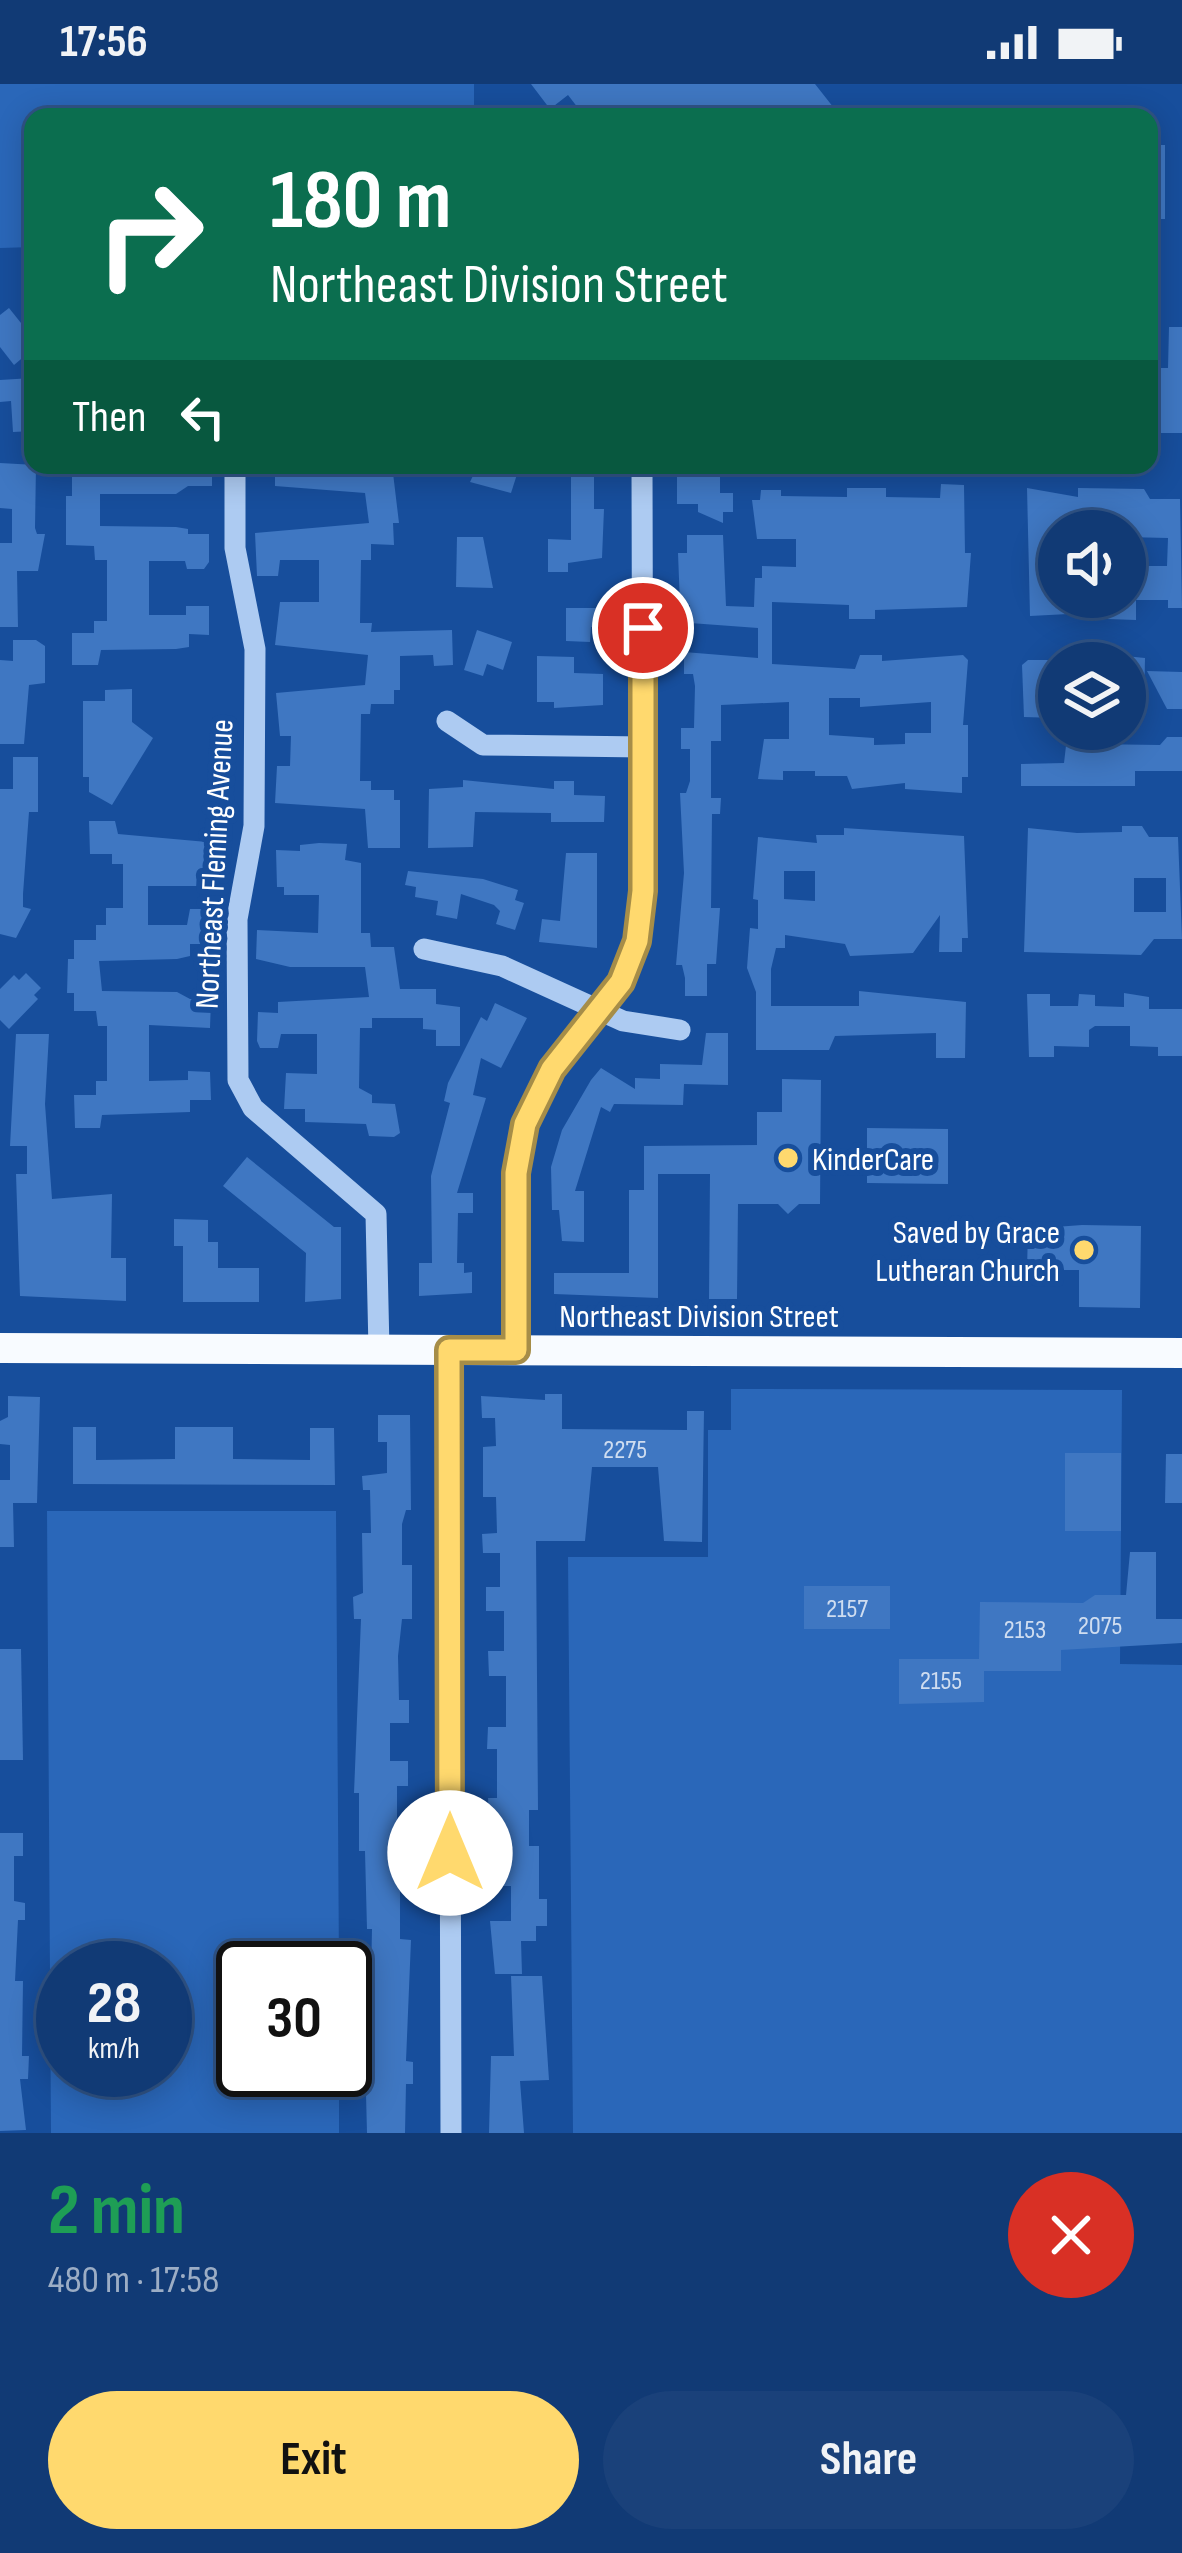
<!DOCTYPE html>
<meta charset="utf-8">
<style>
:root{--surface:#113a75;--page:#1a417a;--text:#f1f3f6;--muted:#9cadc5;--line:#305487;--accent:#ffd96e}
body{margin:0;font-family:"Sofia Sans Condensed",sans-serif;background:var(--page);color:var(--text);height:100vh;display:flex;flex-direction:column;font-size:45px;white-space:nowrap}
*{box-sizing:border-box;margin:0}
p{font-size:39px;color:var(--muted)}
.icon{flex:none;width:66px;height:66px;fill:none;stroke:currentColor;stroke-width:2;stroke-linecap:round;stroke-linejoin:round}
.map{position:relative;height:2049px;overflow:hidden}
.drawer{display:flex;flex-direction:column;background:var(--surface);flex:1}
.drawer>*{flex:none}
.guide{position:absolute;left:24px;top:24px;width:1134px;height:366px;border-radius:24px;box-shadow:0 6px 30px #0003,0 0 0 3px var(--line);background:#0b6e4f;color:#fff;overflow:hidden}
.buttons{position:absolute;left:1038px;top:426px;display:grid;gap:24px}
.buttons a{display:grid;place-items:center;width:108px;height:108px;border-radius:50%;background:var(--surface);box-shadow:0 6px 30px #0003,0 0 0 3px var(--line);font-size:60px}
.speed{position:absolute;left:36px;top:1857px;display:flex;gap:24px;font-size:60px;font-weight:700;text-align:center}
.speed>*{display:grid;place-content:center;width:156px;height:156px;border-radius:50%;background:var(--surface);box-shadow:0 6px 30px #0003,0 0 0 3px var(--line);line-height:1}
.speed small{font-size:30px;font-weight:400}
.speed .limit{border:6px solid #111;border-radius:18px;background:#fff;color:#111}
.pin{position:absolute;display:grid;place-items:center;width:102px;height:102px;color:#fff;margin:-51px;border:6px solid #fff;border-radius:50%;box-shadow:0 3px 12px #0007}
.me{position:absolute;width:132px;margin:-66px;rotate:0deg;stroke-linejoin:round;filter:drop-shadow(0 0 9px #0008)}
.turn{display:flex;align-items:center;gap:42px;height:252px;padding:0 48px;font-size:54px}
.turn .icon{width:156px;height:156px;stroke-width:2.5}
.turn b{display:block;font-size:84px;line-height:102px}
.then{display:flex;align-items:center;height:114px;padding:0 48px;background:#0003;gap:24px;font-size:45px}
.round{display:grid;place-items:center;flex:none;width:126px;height:126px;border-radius:63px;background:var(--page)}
.headline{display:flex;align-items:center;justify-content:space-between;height:204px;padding:0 48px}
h1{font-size:72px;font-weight:700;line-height:90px;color:#1e9e55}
.action{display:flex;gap:24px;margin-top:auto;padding:24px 48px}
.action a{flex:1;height:138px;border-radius:72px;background:var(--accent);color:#111;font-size:48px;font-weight:700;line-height:138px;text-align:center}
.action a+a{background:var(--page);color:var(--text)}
.status{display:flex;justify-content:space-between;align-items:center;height:84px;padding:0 60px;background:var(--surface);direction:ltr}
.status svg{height:33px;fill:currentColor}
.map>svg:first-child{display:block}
</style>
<div class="status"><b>17:56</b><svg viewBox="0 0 49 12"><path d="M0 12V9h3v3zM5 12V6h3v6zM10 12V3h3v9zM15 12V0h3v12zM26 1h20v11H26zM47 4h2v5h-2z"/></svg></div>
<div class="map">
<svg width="1182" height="2049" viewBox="0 0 1182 2049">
<rect width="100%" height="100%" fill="#174e9c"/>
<!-- green -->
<g fill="#2a67b9" fill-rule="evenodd">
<polygon points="0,0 474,0 474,33 33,33 33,163 0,164"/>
<polygon points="731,1305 1122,1306 1120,1580 1182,1581 1182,2049 573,2049 568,1473 708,1473 708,1346 731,1346"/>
<path d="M47,1427h289l3,457h-96v102h96v63h-288zM165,1884v102h-102v-102z"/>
</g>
<!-- building -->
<g fill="#3f77c2" fill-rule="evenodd">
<polygon points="531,0 815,0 841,33 585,33 568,11 550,25"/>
<rect x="1149" y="61" width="16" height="74"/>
<polygon points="9,224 33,254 33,265 14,281 0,263 0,231"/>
<polygon points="1169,243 1182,243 1182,349 1149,349 1149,319 1157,319 1157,284 1168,284"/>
<polygon points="32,294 33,347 13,348 11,317 0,318 0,296"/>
<polygon points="0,379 36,381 35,444 37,450 45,450 38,487 17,487 18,543 0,543 0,459 12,459 12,425 0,424"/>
<polygon points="95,381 212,381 212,402 188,402 176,410 100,410 100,442 176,443 188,445 188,450 209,450 209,478 204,485 187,485 185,477 149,477 149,531 186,531 186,522 209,522 209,551 189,550 189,563 176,565 101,566 98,581 72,581 72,549 94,549 94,537 107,537 107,476 95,476 94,462 66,461 66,412 72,412 72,390 94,390"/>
<polygon points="275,381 371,381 371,389 393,389 399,439 393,439 394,461 371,460 371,476 361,476 360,539 372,539 371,548 452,546 453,581 434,582 433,571 400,572 400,606 394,606 394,620 371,620 370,630 361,630 360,697 371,697 371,706 394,706 394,716 400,716 400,764 368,764 365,725 275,719 277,682 290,682 291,652 280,652 276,609 365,601 368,571 275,561 280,518 319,518 319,476 280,476 278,492 257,492 255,449 369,439 365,409 275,402"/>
<polygon points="478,381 520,381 511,409 470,398"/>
<polygon points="571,381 594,381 594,425 604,425 602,474 568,479 568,488 548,488 548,455 571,456"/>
<polygon points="677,390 720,390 720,409 733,409 733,428 723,428 723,439 698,428 698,420 677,420"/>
<path d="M941,400l23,1 1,68h6l-4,54 -92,3v9h-26v-14l-77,-3v62l83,5 5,-14h22v6l81,-6 5,5 -5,65h5v52h-6v16l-57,-4v-6l-53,6 -5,-13h-32v-5h-32v9l-25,-1 6,-40h25v-37l-68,3v36h-10v57h10l-1,16h-8l-1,94h9l-4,56h-9v32h-22v-18l-3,-13h-6l8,-92 -4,-80h6l4,-12v-32h-9v-21h13l1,-42 -2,-12h-9v-22l74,6v-30l-68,-5v-18h-10l-2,-52h9v-18h36l3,71 28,1 1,-29h7v-12l34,1v-28h-39l-5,-39h8l1,-10h20v6l66,1v-9h39v9l54,1zM829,614h31v9l71,-5v31h-26v11l-31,1v-7l-45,-3z"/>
<path d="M1027,404l51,9v-9l66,1 6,10h30l2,109h-14v-8h-32v20l-29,-1v-7l-77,4zM1091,433l31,2 3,18 43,1 -1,28h-42v31h-71l5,-66h32z"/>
<polygon points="457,453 483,453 493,504 456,503"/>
<polygon points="566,524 602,524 602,543 591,543 590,558 566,557"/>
<polygon points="477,546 512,558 503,586 487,580 483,592 464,586"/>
<polygon points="13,556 36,556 45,562 45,599 29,601 24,660 0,660 0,576 13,577"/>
<polygon points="537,572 574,573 574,589 603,590 603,621 554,624 554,618 537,618"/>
<polygon points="1125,572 1145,574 1144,625 1125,625"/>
<polygon points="1028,576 1056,576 1056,634 1024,633 1022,581"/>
<polygon points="1147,587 1182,588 1182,625 1167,625"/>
<polygon points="132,605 132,638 153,654 112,721 89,708 89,693 83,693 83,617 105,617 105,606"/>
<polygon points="1067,653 1090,653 1090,660 1160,661 1167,653 1182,653 1182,687 1135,687 1135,702 1021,702 1021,680 1064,679"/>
<polygon points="13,673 38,673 38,728 29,728 23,810 23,823 31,825 16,854 0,850 0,705 13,705"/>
<polygon points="463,696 554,705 554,697 574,697 574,711 605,712 604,738 551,738 551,729 475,728 473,763 428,764 429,705 463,703"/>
<polygon points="89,737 115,737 118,750 207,758 203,802 148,802 148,841 187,841 190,825 208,825 210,860 190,860 190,872 177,875 99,877 102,907 177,908 190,915 211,915 210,944 149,941 149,997 188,996 188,987 210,988 211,1016 190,1016 190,1028 102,1031 100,1044 75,1044 74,1011 96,1011 96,997 107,997 107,942 98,942 96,927 74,927 74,909 67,909 68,875 74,875 74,856 96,856 96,841 106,841 106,824 123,824 123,780 112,780 112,770 90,770"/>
<path d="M1122,742h20l7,11h29l4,102h-28l-13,16 -117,-3 4,-124 49,5 45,-1zM1134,794h32v34h-32z"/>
<path d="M844,744l120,8 4,102h-6v14h-23l1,-37 -27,38 -63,3 -5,-12 -60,-9v13h-9l-5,21v37h88v-15l107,11 -1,56h-29v-25l-101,3 -6,14h-73v-58l-9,-24 3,-40 8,1v-29l-5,-1 5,-62 59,6 -1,-8h28zM784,787h31v30l-31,-2z"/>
<polygon points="319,759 347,760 345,776 361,779 361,849 370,849 371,863 394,863 400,905 436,905 436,920 460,923 460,962 436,962 436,946 423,945 423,934 372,934 372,944 360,944 359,1004 372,1011 372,1019 395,1020 400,1049 394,1053 369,1052 366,1040 305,1038 305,1025 284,1025 286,989 317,990 317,950 281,950 278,964 260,964 257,957 258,928 278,929 278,918 369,913 365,883 290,883 256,875 257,846 318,849 319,811 284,811 284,803 277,803 276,766 300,767 300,761"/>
<polygon points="566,769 597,769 597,864 539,858 542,835 560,837"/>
<polygon points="408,787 483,795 518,806 515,816 524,819 515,846 496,840 500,827 494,821 461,810 457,835 436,831 438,817 415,813 416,803 405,801"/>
<polygon points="26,889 41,904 34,911 38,915 9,945 0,936 0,905 14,891 19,896"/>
<polygon points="1124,909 1149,913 1149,925 1182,925 1182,972 1158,972 1158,963 1130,962 1130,942 1095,942 1089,946 1089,963 1054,962 1054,973 1029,973 1027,910 1050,910 1050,922 1078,922 1079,910 1095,911 1095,922 1124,923"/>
<polygon points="495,919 527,934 501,984 481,974 473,1011 486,1014 457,1109 473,1109 473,1129 458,1129 457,1179 464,1179 464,1189 472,1188 472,1209 419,1212 419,1179 432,1179 431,1092 450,1019 444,1017 448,999 481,933 487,937"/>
<polygon points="706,949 728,949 728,1001 684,1000 683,1021 614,1020 610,1028 601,1023 575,1107 584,1107 584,1158 562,1157 559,1126 552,1126 551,1083 562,1046 591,996 601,984 635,1005 635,994 660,995 660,980 702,981"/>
<polygon points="16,950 49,950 45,1020 52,1115 112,1110 111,1174 126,1174 126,1217 20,1212 16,1090 27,1090 27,1062 10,1062"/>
<polygon points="782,995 821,996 820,1120 799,1120 788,1130 778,1120 738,1120 737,1215 709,1215 710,1090 658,1090 658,1214 554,1210 554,1189 629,1189 629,1106 644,1106 644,1062 757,1061 757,1028 782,1028"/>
<polygon points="867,1044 948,1045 948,1100 867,1099"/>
<polygon points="247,1073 334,1143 341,1143 341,1215 305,1218 306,1169 223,1102"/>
<polygon points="174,1135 208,1136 208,1158 218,1158 218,1184 259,1184 259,1218 183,1218 183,1162 174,1162"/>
<polygon points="1082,1141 1141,1142 1140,1224 1079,1223 1079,1186 1027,1186 1028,1145"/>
<polygon points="545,1310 562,1310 562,1345 687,1346 687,1327 704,1327 702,1458 664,1457 658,1383 592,1383 585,1457 536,1457 538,1726 529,1726 529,1762 539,1762 539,1815 547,1815 547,1842 536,1842 536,1857 521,1857 522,1890 495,1890 490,1837 511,1837 511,1802 499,1802 500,1772 492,1772 488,1714 497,1714 497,1665 487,1665 488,1643 506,1643 506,1592 489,1592 488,1567 504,1567 504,1527 486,1527 486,1503 500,1503 500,1469 483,1469 482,1450 497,1449 496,1413 483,1413 483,1363 496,1362 495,1334 482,1334 481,1312 545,1316"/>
<polygon points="8,1312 40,1313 37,1419 13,1419 14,1463 0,1463 0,1396 10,1396 10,1361 0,1360 0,1337 8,1333"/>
<polygon points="378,1331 410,1331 411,1426 406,1426 402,1440 402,1481 412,1481 412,1535 402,1535 398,1572 399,1616 409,1616 409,1639 390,1639 390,1677 408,1677 408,1702 397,1702 397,1755 414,1755 411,1808 400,1808 400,1855 411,1856 406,1977 413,1978 413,2000 406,2000 405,2049 367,2049 364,1933 357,1933 357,1915 366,1915 366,1892 371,1892 372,1845 367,1845 365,1767 359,1767 359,1709 354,1709 361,1535 354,1535 353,1513 363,1509 362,1449 371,1449 370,1406 363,1406 362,1392 387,1389 387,1358 378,1358"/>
<polygon points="73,1343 96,1343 96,1376 175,1375 175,1343 233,1343 233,1375 310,1376 310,1344 334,1344 335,1401 73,1400"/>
<rect x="1065" y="1369" width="56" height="78"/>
<polygon points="1166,1370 1182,1370 1182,1419 1165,1419"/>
<polygon points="1130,1468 1156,1468 1156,1535 1182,1535 1182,1559 1061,1566 1061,1587 984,1587 984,1618 899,1620 899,1575 979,1575 980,1518 1083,1519 1095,1511 1126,1511"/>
<rect x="804" y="1502" width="86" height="43"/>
<polygon points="0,1565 21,1565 23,1676 0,1676"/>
<polygon points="0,1749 23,1749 23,1772 14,1772 14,1817 25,1819 25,1836 18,1836 15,1897 23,1897 22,1972 29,1972 28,1995 20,1995 26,2046 0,2047"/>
<polygon points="511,1892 542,1892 549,1996 520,1997 524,2049 489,2049 491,1972 514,1972"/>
</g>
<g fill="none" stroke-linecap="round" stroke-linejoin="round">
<!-- minor -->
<g stroke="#adcbf2" stroke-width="21">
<polyline points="235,381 235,464 255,565 254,742 237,835 238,996 253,1024 376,1130 379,1266"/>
<polyline points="447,637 483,661 644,663"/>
<polyline points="424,865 502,882 623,937 680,946"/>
<polyline points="449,1266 451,2049"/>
<polyline points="516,1266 516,1089 525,1040 552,985 621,898 637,857 643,807 642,381"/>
</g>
<!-- major -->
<polyline stroke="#f8fbff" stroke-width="30" points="0,1264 1182,1269"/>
</g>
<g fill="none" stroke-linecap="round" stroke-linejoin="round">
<defs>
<polyline id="route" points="450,1769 449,1266 516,1266 516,1089 525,1040 552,985 621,898 637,857 643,807 643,544"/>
</defs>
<!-- route casing -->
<use href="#route" stroke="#a68d48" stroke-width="30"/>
<!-- route -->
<use href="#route" stroke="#ffd96e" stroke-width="21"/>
</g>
<!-- markers -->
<g fill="#ffd96e" stroke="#174e9c" stroke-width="4.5">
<circle cx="788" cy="1074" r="12"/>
<circle cx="1084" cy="1166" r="12"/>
</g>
<g text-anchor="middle" stroke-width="12" stroke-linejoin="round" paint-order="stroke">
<!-- number labels -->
<g font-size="27" fill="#cfddf0">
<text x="625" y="1374">2275</text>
<text x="847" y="1533">2157</text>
<text x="1100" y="1550">2075</text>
<text x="1025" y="1554">2153</text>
<text x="941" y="1605">2155</text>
</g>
<!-- street labels -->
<g font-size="33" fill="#fff" stroke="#174e9c">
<text transform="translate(213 780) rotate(-87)" y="12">Northeast Fleming Avenue</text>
<text x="699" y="1243">Northeast Division Street</text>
</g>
<!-- poi labels -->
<g font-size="33" fill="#fff" stroke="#174e9c" text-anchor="start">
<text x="812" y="1086">KinderCare</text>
<text x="1060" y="1159" text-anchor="end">Saved by Grace<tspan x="1060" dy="38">Lutheran Church</tspan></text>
</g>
</g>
</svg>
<div class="buttons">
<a><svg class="icon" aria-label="sound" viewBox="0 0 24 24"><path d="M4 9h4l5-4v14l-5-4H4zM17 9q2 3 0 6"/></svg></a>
<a><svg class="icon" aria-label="layers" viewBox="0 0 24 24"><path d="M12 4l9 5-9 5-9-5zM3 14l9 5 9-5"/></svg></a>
</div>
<div class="speed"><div>28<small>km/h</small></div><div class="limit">30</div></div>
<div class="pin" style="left:643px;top:544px;background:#d93025"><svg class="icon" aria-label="arrive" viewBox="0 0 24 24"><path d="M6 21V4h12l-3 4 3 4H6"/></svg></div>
<svg class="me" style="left:450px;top:1769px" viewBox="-20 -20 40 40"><circle r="19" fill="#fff"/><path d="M0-13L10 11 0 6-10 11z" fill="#ffd96e"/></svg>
<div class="guide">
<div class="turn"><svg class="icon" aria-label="right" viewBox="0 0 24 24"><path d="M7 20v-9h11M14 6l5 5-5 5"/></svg><div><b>180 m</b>Northeast Division Street</div></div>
<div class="then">Then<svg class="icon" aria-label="left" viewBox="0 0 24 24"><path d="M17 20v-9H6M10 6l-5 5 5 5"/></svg></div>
</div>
</div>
<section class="drawer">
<div class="headline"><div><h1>2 min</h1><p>480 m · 17:58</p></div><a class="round" style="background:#d93025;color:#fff"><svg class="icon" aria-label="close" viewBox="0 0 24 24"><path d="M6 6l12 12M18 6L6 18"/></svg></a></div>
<div class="action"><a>Exit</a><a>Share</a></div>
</section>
